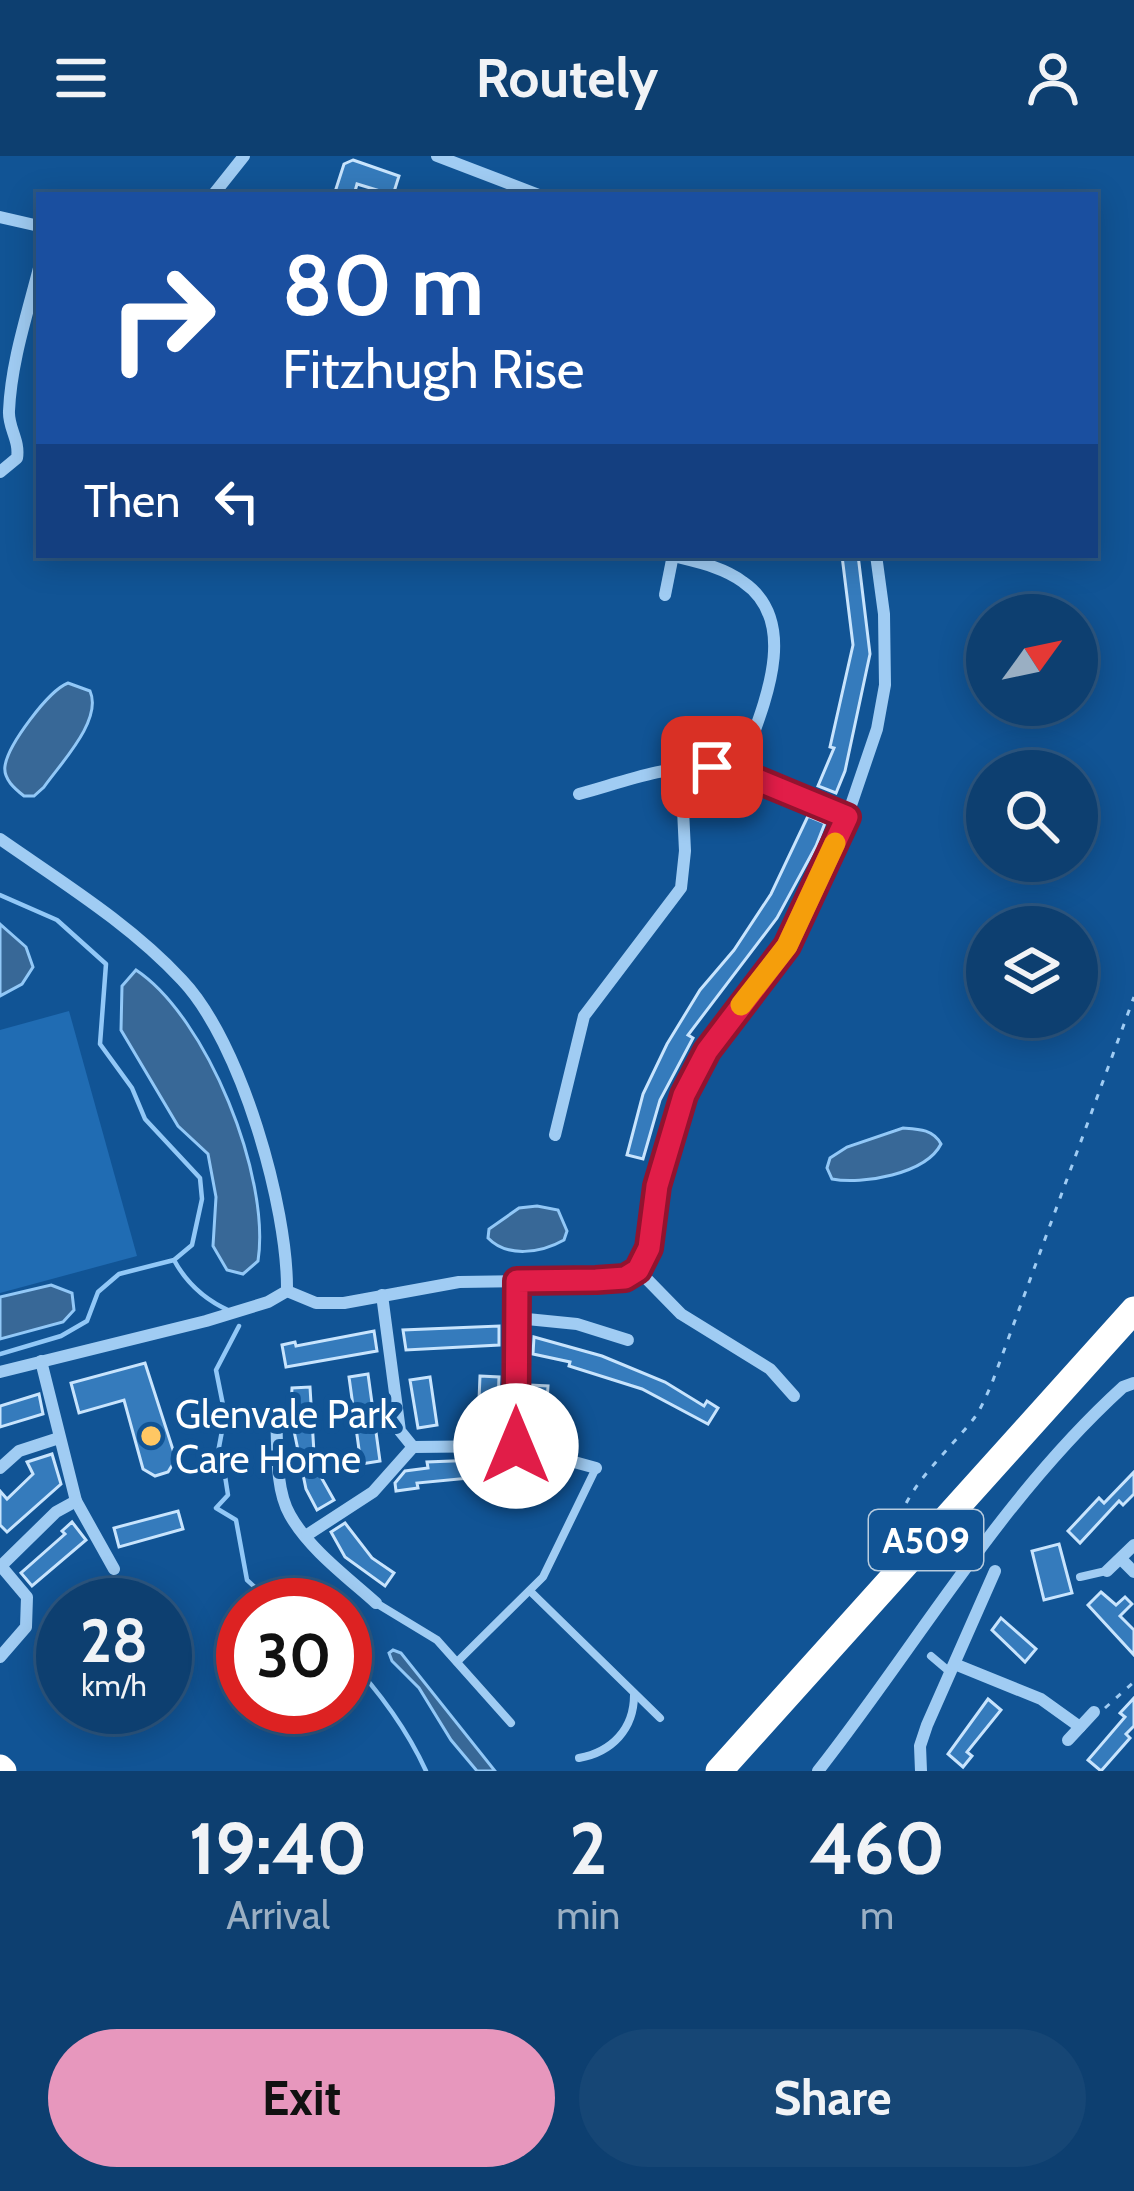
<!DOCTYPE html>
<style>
:root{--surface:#0d3f70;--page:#164675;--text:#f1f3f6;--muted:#9aafc3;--line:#2d5883;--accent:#e797bd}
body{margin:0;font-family:Cabin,sans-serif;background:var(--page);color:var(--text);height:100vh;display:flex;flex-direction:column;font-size:45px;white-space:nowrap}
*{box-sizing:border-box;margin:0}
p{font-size:39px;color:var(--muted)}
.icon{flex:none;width:66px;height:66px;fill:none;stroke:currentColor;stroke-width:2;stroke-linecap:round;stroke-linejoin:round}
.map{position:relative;height:1615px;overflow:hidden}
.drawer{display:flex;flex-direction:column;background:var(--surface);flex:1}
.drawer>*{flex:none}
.guide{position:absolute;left:36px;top:36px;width:1062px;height:366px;border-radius:0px;box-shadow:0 6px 30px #0003,0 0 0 3px var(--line);background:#1a4fa0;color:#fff;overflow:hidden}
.needle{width:78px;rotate:57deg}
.fabs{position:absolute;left:966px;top:438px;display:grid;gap:24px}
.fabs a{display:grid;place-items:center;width:132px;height:132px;border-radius:50%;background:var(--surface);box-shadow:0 6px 30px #0003,0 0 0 3px var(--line);font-size:60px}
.speed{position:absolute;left:36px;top:1422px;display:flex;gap:24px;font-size:60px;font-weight:700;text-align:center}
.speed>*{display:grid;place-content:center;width:156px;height:156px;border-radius:50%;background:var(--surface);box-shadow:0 6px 30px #0003,0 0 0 3px var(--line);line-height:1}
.speed small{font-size:30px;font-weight:400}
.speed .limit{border:18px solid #d22;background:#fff;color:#111}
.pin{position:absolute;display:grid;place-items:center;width:102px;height:102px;color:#fff;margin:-51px;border-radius:24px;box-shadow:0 6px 18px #0006}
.me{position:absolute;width:132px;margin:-66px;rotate:0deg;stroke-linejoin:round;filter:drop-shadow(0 0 9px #0008)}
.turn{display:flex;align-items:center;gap:42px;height:252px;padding:0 48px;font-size:54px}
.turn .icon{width:156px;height:156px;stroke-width:2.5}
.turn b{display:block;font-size:84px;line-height:102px}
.then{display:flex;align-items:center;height:114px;padding:0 48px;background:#0003;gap:24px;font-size:45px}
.eta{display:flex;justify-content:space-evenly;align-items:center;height:204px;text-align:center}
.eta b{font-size:72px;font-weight:700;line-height:84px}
.primary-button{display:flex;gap:24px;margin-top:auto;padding:24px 48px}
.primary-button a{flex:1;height:138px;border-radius:72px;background:var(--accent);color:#111;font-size:48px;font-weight:700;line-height:138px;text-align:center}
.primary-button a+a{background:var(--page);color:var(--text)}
header{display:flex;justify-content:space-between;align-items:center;height:156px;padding:0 48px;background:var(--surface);font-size:54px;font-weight:700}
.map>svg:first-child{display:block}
</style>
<header><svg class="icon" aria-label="menu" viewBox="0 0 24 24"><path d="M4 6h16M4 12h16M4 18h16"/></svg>Routely<svg class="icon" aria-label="person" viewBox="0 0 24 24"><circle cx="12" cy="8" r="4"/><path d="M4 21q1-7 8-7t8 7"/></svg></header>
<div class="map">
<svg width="1134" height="1615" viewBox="0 0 1134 1615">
<rect width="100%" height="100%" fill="#115495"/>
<!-- green -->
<polygon fill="#206cb3" points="69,855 137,1100 0,1137 0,874"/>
<!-- water -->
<g fill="#386897" stroke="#92c8f7" stroke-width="3">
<path d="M68,527l22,8c13,29 -30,73 -46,96l-10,9h-10c-9,-7 -21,-17 -19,-30 3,-21 43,-75 63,-83z"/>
<polygon points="0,768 26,791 33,811 22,828 0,840"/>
<path d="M136,814c71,47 135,207 122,291l-15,13 -16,-4 -14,-24 3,-49 -8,-43 -30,-28 -57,-96 1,-44z"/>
<path d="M903,972c15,1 30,1 38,16 -15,30 -79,41 -109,35l-5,-11 3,-10 17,-11z"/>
<path d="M537,1050l21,4 9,21 -3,9c-23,13 -57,18 -76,-2l1,-9 30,-21z"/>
<polygon points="51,1129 72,1137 74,1154 63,1166 0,1183 0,1141"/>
<polygon points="393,1494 401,1497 495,1615 477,1615 451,1584 419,1532 392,1505 389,1497"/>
</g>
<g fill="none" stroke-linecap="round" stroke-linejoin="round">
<!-- stream -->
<g stroke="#92c8f7" stroke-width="4.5">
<polyline points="0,739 57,764 106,808 100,888 132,932 145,963 200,1022 202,1043 192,1089 174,1104 119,1118 98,1136 87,1165 61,1180 0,1198"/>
<path d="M174,1104c13,24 31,40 56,51"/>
<polyline points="239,1170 216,1214 225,1259 216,1307 225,1320 228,1339 216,1352 236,1364 247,1424 259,1435 276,1428 291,1432 302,1449"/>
<path d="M345,1499c33,35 61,72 81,116"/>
</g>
</g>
<!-- building -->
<g fill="#357bbc" stroke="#c8e4fd" stroke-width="3">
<polygon points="353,4 399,20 393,39 357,28 354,39 334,39 344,8"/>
<polygon points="858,399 870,498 845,615 836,637 818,630 834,592 830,591 853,489 842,400"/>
<polygon points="808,660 825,667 816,690 777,762 688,879 693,882 660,944 643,1003 627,999 643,938 667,888 700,834 734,794 771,738"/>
<polygon points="499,1170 499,1189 406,1194 403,1174"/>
<polygon points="374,1175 377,1195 286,1211 282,1189 295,1186 296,1190"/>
<polygon points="534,1181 602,1200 665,1226 704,1250 707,1245 718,1252 708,1268 642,1233 569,1210 570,1206 533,1198"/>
<polygon points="145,1207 176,1303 168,1316 155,1320 143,1313 124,1244 79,1257 71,1227"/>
<polygon points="368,1218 380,1305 361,1308 349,1221"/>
<polygon points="480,1220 499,1221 497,1269 478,1268"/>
<polygon points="430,1221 437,1269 418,1272 410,1224"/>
<polygon points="529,1229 548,1230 545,1275 527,1273"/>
<polygon points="310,1231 314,1297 321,1321 334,1344 317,1354 306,1333 293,1270 290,1270 292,1232"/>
<polygon points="39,1238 43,1258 0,1271 0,1250"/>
<polygon points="52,1298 61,1328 7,1376 0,1369 0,1335 7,1343 33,1318 27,1306"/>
<polygon points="504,1303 546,1311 542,1330 490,1320 417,1327 418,1332 396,1335 395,1327 405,1315 428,1312 427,1306"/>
<polygon points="1134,1316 1134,1338 1123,1349 1119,1345 1080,1387 1068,1375 1099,1342 1104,1347"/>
<polygon points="178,1355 183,1373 119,1391 114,1372"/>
<polygon points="72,1366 86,1384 32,1430 21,1417 65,1378 62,1375"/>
<polygon points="345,1367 372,1402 394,1417 385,1430 345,1401 331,1376"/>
<polygon points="1059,1388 1072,1437 1044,1444 1032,1395"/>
<polygon points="1101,1436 1116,1449 1125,1441 1132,1448 1120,1460 1134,1474 1134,1499 1088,1449"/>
<polygon points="1001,1462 1036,1493 1025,1506 992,1474"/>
<polygon points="1134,1542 1134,1570 1126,1578 1130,1582 1101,1615 1088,1604 1125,1561 1120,1557"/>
<polygon points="988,1543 1001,1554 967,1596 972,1600 963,1611 948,1598"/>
</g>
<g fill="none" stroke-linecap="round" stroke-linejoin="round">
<!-- path -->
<g stroke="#a0ccf3" stroke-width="3" stroke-dasharray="6 9" stroke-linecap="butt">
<path d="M895,1390c-2,-50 53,-93 80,-129 7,-10 12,-23 17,-34l142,-386"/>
<polyline points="1105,1552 1134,1526"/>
</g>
<!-- lane -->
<g stroke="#a0ccf3" stroke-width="8">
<polyline points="1080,1421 1106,1415"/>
<polyline points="530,1435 660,1562"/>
<polyline points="376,1447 437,1484 511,1567"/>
<polyline points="931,1500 951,1517"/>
<polyline points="457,1506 543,1421 596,1312"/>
<path d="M579,1602c33,-6 55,-29 55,-63"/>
</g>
<!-- street -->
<g stroke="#a0ccf3" stroke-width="12">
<polyline points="437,0 539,39"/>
<polyline points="213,39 244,0"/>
<polyline points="0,61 39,70"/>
<path d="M0,316l17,-14c3,-18 -9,-30 -8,-47 2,-48 18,-96 30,-143"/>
<path d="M673,400c24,6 50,11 70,26 63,43 14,137 -4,192"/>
<polyline points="665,439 673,399"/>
<path d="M579,638c41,-11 84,-28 127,-27 47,2 98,32 141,50"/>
<path d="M0,683c63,44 130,85 182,141 59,62 106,227 105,311"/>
<polyline points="555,979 584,860 681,732 685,695 681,612"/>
<polyline points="638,1114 681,1158 770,1213 794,1240"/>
<polyline points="287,1135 316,1147 344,1147 459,1126 596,1124 624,1122 638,1114 649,1092 657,1030 684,939 707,895 787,790 847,661 877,573 885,529 884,458 876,399"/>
<polyline points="382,1139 400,1275 413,1291 516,1290 596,1312"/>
<polyline points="517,1162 577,1168 628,1184"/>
<polyline points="41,1205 76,1345 114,1413"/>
<polyline points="0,1216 206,1165 268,1146 287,1135"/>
<path d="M276,1255c2,31 -2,76 14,104 19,34 57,62 86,88"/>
<polyline points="516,1290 517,1125"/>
<polyline points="0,1312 19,1295 59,1282"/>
<polyline points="307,1379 373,1336 413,1291"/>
<polyline points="1121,1403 1134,1416"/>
<polyline points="1107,1415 1134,1389"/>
<polyline points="0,1501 26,1471 27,1441 1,1410 56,1356 76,1345"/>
<polyline points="957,1509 1041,1543 1080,1571"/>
<polyline points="1068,1584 1094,1556"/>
<path d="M818,1615c102,-130 182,-272 305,-384l11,-4"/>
<polyline points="921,1615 920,1590 927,1569 995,1415"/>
</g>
<!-- highway -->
<g stroke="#fff" stroke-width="27">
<polyline points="0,1612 3,1615"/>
<polyline points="719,1615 1134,1154"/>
</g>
</g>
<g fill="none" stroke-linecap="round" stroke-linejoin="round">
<defs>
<polyline id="route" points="516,1290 517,1125 596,1124 625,1122 638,1114 649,1092 657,1030 684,939 707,895 787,790 847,661 748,620 712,611"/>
</defs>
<!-- route casing -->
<use href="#route" stroke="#92132f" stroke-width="30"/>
<!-- route -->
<use href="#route" stroke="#e11d48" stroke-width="21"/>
<!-- slow -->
<polyline stroke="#f59e0b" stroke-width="21" points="741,849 787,790 835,687"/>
</g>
<!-- markers -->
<circle fill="#ffc763" stroke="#115495" stroke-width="4.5" cx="151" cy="1280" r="12"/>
<g text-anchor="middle" stroke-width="12" stroke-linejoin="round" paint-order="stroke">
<!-- shield labels -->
<rect fill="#115495" stroke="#b8ccdf" stroke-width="3" x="869" y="1354" width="114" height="60" rx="9"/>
<g font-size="36" font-weight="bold" fill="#fff">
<text x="926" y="1397">A509</text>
</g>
<!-- poi labels -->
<g font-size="39" fill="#fff" stroke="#115495" text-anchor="start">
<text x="175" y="1272">Glenvale Park<tspan x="175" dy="45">Care Home</tspan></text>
</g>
</g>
</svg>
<div class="fabs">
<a><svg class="needle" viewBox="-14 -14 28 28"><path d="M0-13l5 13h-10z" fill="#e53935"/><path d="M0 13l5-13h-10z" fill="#9aafc3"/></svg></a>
<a><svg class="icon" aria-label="search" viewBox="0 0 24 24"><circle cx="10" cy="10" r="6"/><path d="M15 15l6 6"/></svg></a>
<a><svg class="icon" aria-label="layers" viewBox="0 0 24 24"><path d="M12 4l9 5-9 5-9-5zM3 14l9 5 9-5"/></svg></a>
</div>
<div class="speed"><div>28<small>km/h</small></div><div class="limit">30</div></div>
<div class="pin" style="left:712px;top:611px;background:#d93025"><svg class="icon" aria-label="arrive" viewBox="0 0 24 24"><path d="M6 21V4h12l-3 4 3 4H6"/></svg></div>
<svg class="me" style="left:516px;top:1290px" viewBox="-20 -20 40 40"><circle r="19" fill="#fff"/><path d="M0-13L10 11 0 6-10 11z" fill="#e11d48"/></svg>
<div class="guide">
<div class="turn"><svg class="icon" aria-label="right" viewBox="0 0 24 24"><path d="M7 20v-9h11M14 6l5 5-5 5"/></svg><div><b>80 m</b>Fitzhugh Rise</div></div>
<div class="then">Then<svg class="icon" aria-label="left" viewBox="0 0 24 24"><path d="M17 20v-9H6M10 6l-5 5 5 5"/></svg></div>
</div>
</div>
<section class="drawer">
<div class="eta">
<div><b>19:40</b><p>Arrival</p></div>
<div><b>2</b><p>min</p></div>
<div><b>460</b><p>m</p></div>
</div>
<div class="primary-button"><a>Exit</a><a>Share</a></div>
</section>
